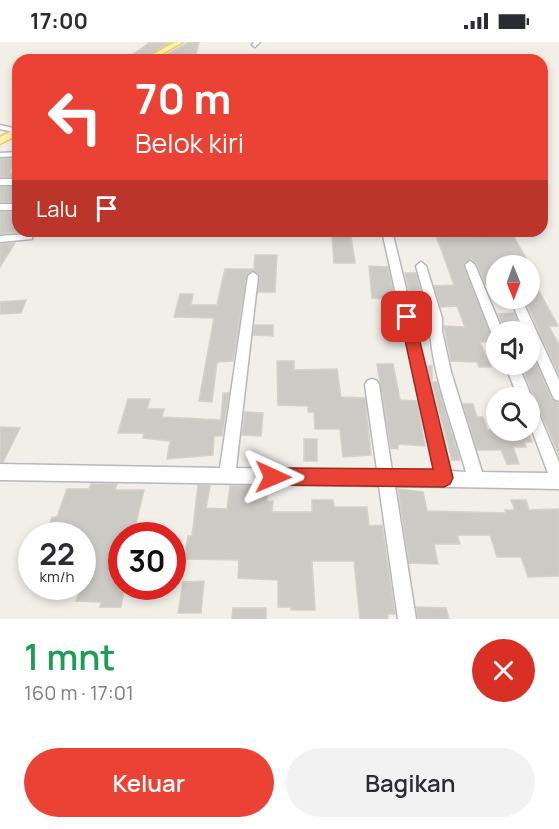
<!DOCTYPE html>
<html lang="id">
<meta charset="utf-8">
<style>
:root{--surface:#fff;--page:#f2f2f3;--text:#2b2b33;--muted:#7c7c81;--accent:#ea4335}
body{margin:0;font-family:Manrope,sans-serif;background:var(--page);color:var(--text);height:100vh;display:flex;flex-direction:column;font-size:22px;white-space:nowrap}
*{box-sizing:border-box;margin:0}
p{font-size:20px;color:var(--muted)}
.icon{flex:none;width:33px;height:33px;fill:none;stroke:currentColor;stroke-width:2;stroke-linecap:round;stroke-linejoin:round}
.map{position:relative;height:577px;overflow:hidden}
.drawer{display:flex;flex-direction:column;background:var(--surface);flex:1}
.drawer>*{flex:none}
.hud{position:absolute;left:12px;top:12px;width:536px;height:183px;border-radius:18px;box-shadow:0 3px 9px #0003;background:#ea4335;color:#fff;overflow:hidden}
.needle{width:39px;rotate:179deg}
.buttons{position:absolute;left:486px;top:213px;display:grid;gap:12px}
.buttons a{display:grid;place-items:center;width:54px;height:54px;border-radius:50%;background:var(--surface);box-shadow:0 3px 9px #0003;font-size:30px}
.speed{position:absolute;left:18px;top:480px;display:flex;gap:12px;font-size:30px;font-weight:700;text-align:center}
.speed>*{display:grid;place-content:center;width:78px;height:78px;border-radius:50%;background:var(--surface);box-shadow:0 3px 9px #0003;line-height:1}
.speed small{font-size:15px;font-weight:400}
.speed .limit{border:9px solid #d22;background:#fff;color:#111}
.pin{position:absolute;display:grid;place-items:center;width:51px;height:51px;color:#fff;margin:-26px;border-radius:12px;box-shadow:0 3px 9px #0006}
.me{position:absolute;width:66px;margin:-33px;rotate:91deg;stroke-linejoin:round;filter:drop-shadow(0 0 4px #0008)}
.turn{display:flex;align-items:center;gap:21px;height:126px;padding:0 24px;font-size:27px}
.turn .icon{width:78px;height:78px;stroke-width:2.5}
.turn b{display:block;font-size:42px;line-height:51px}
.then{display:flex;align-items:center;height:57px;padding:0 24px;background:#0003;gap:12px;font-size:22px}
.round{display:grid;place-items:center;flex:none;width:63px;height:63px;border-radius:32px;background:var(--page)}
.head{display:flex;align-items:center;justify-content:space-between;height:102px;padding:0 24px}
h1{font-size:36px;font-weight:600;line-height:45px;color:#1e9e55}
.cta{display:flex;gap:12px;margin-top:auto;padding:12px 24px}
.cta a{flex:1;height:69px;border-radius:36px;background:var(--accent);color:#fff;font-size:24px;font-weight:600;line-height:69px;text-align:center}
.cta a+a{background:var(--page);color:var(--text)}
.status{display:flex;justify-content:space-between;align-items:center;height:42px;padding:0 30px;background:var(--surface);direction:ltr}
.status svg{height:16px;fill:currentColor}
.map>svg:first-child{display:block}
</style>
<div class="status"><b>17:00</b><svg viewBox="0 0 49 12"><path d="M0 12V9h3v3zM5 12V6h3v6zM10 12V3h3v9zM15 12V0h3v12zM26 1h20v11H26zM47 4h2v5h-2z"/></svg></div>
<div class="map">
<svg width="559" height="577" viewBox="0 0 559 577">
<rect width="100%" height="100%" fill="#f1efe8"/>
<!-- building -->
<g fill="#cccac5" stroke="#d6d1c6" stroke-width="1.5">
<polygon points="189,0 199,0 196,12 192,12 191,17 156,18"/>
<polygon points="149,1 169,1 141,18 125,18"/>
<polygon points="18,116 9,131 18,131 18,135 0,135 0,117"/>
<rect x="0" y="145" width="18" height="15"/>
<polygon points="0,170 18,170 18,189 22,190 0,192"/>
<polygon points="511,190 530,223 496,222 496,242 485,242 477,222 471,217 463,222 495,300 480,300 491,325 479,325 477,320 451,319 444,284 465,285 457,264 441,265 434,244 454,243 437,196 492,194 490,191"/>
<polygon points="332,194 351,194 355,221 334,221"/>
<polygon points="15,201 0,225 0,202"/>
<polygon points="255,213 277,213 275,250 258,250 259,232 253,228 247,232 233,319 217,320 212,360 199,359 214,276 174,275 180,252 193,252 191,263 217,263 225,227 254,227"/>
<polygon points="369,224 388,225 395,258 372,256"/>
<polygon points="405,231 416,231 425,267 413,267"/>
<polygon points="530,232 558,284 549,284 559,303 559,333 524,256 530,256"/>
<polygon points="26,258 21,271 0,272 0,260"/>
<polygon points="514,271 521,290 505,290 498,272"/>
<polygon points="255,283 273,283 273,294 253,293"/>
<polygon points="530,306 552,358 559,361 559,413 537,362 533,360 534,355 523,327 530,327"/>
<polygon points="277,319 294,319 294,328 337,327 341,355 365,356 371,413 343,415 340,387 315,387 314,370 308,370 308,364 278,363"/>
<polygon points="377,322 393,322 400,358 417,359 425,404 398,402 398,407 391,406"/>
<polygon points="427,324 432,324 432,340 437,340 460,418 452,418"/>
<polygon points="223,351 229,351 222,394 214,394 213,413 167,417 170,399 143,396 144,391 118,391 128,357 150,357 147,367 164,367 162,375 221,378"/>
<polygon points="463,362 473,362 477,375 483,375 487,388 527,388 532,400 524,400 526,405 513,405 519,422 507,422 501,408 477,408"/>
<polygon points="245,370 263,371 261,394 242,393"/>
<polygon points="0,385 20,386 3,420 0,420"/>
<rect x="304" y="397" width="13" height="22"/>
<polygon points="91,442 117,442 115,448 144,448 133,494 122,494 122,544 125,544 121,565 100,565 101,560 76,559 82,544 82,494 45,494 52,475 57,475 67,447 89,447"/>
<polygon points="198,443 210,444 206,466 227,467 230,444 268,444 267,459 273,459 272,470 312,470 312,458 333,458 334,465 367,465 369,484 382,483 395,572 388,572 388,577 360,577 354,519 312,519 315,568 291,568 291,565 278,565 278,538 238,536 239,518 184,517 188,494 192,494"/>
<polygon points="398,447 423,450 427,469 506,471 505,468 515,468 511,458 526,458 529,468 559,467 559,534 528,535 521,515 497,515 490,493 457,493 460,502 434,502 438,522 409,521"/>
<polygon points="204,539 201,571 178,571 183,540"/>
<polygon points="416,565 446,566 449,577 418,577"/>
<polygon points="233,566 266,566 266,577 232,577"/>
</g>
<g fill="none" stroke-linecap="round" stroke-linejoin="round">
<defs>
<g id="minor">
<polygon points="254,0 260,0 255,5 252,3"/>
<polygon points="0,83 18,87 18,91 0,87"/>
<polygon points="18,110 18,114 0,115 0,111"/>
<rect x="0" y="137" width="18" height="6"/>
<rect x="0" y="162" width="18" height="6"/>
<path d="M382,189h10l20,82h17l-13,-47 5,-4 5,4 16,52v13l9,41 31,100 66,1 -18,-48v-22l5,2 24,57v27l-164,-3 21,133h-18l-19,-133 -379,-6v-16l220,4 28,-192 5,-4 5,4 -22,192 141,2 -12,-85 2,-4 5,-2 5,2 2,4 13,86h43zM414,280h16c-1,44 24,107 36,150l-16,-1z"/>
<polygon points="29,192 32,193 32,197 0,200 0,194"/>
<polygon points="470,219 475,223 503,290 496,290 496,295 491,290 465,223"/>
<polygon points="510,256 521,256 559,338 559,359 554,357 530,302 530,290 524,290"/>
<polygon points="505,322 518,322 532,356 530,360 530,356 518,356"/>
</g>
<g id="major">
<polygon points="175,0 183,0 151,18 143,18"/>
<polygon points="18,86 18,93 0,102 0,95"/>
</g>
</defs>
<!-- minor casing -->
<use href="#minor" stroke="#b5b8bc" stroke-width="3"/>
<!-- major casing -->
<use href="#major" stroke="#f2c960" stroke-width="3"/>
<!-- minor -->
<use href="#minor" fill="#fff" fill-rule="evenodd"/>
<!-- major -->
<use href="#major" fill="#fff2af" fill-rule="evenodd"/>
</g>
<!-- route -->
<polygon fill="#ea4335" stroke="#982c22" stroke-width="1.5" points="407,270 414,275 453,436 450,442 444,445 273,443 266,441 264,435 266,428 273,426 433,427 400,275"/>
</svg>
<div class="buttons">
<a><svg class="needle" viewBox="-14 -14 28 28"><path d="M0-13l5 13h-10z" fill="#e53935"/><path d="M0 13l5-13h-10z" fill="#7c7c81"/></svg></a>
<a><svg class="icon" aria-label="sound" viewBox="0 0 24 24"><path d="M4 9h4l5-4v14l-5-4H4zM17 9q2 3 0 6"/></svg></a>
<a><svg class="icon" aria-label="search" viewBox="0 0 24 24"><circle cx="10" cy="10" r="6"/><path d="M15 15l6 6"/></svg></a>
</div>
<div class="speed"><div>22<small>km/h</small></div><div class="limit">30</div></div>
<div class="pin" style="left:407px;top:275px;background:#d93025"><svg class="icon" aria-label="arrive" viewBox="0 0 24 24"><path d="M6 21V4h12l-3 4 3 4H6"/></svg></div>
<svg class="me" style="left:273px;top:435px" viewBox="-20 -20 40 40"><path d="M0-17L14 15 0 8-14 15z" fill="#ea4335" stroke="#fff" stroke-width="4"/></svg>
<div class="hud">
<div class="turn"><svg class="icon" aria-label="left" viewBox="0 0 24 24"><path d="M17 20v-9H6M10 6l-5 5 5 5"/></svg><div><b>70 m</b>Belok kiri</div></div>
<div class="then">Lalu<svg class="icon" aria-label="arrive" viewBox="0 0 24 24"><path d="M6 21V4h12l-3 4 3 4H6"/></svg></div>
</div>
</div>
<section class="drawer">
<div class="head"><div><h1>1 mnt</h1><p>160 m · 17:01</p></div><a class="round" style="background:#d93025;color:#fff"><svg class="icon" aria-label="close" viewBox="0 0 24 24"><path d="M6 6l12 12M18 6L6 18"/></svg></a></div>
<div class="cta"><a>Keluar</a><a>Bagikan</a></div>
</section>
